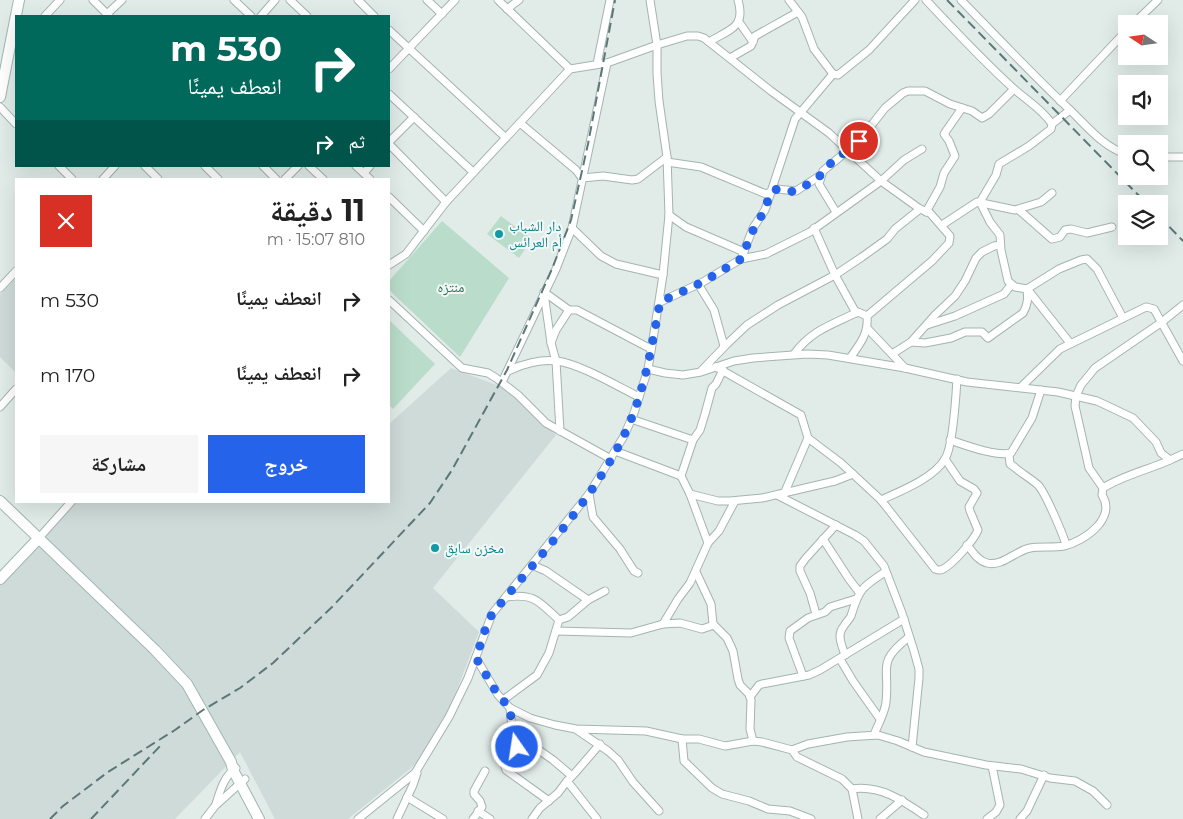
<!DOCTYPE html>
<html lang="ar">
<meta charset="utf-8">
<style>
:root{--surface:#fff;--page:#f6f6f6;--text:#222;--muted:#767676;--accent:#2563eb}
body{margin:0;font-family:Montserrat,"Noto Naskh Arabic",sans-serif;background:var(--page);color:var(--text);direction:rtl;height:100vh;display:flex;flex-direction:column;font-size:19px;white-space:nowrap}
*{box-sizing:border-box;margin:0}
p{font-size:16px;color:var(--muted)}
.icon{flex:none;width:28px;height:28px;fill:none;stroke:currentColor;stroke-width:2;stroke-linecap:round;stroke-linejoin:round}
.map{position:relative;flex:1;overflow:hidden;direction:ltr}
.side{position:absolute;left:15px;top:178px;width:375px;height:325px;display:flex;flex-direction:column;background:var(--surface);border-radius:0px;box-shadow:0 5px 20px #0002;direction:rtl}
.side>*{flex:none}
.hud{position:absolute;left:15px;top:15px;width:375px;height:152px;border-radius:0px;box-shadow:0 5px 20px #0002;direction:rtl;background:#00695c;color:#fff;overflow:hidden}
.needle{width:32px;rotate:283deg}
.tools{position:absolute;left:1118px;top:15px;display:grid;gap:10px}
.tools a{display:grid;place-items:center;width:50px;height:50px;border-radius:0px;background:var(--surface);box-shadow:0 5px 20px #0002;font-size:25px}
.pin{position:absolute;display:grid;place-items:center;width:42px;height:42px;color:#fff;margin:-21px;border:2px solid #fff;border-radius:50%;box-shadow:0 1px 5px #0007}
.me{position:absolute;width:55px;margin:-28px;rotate:347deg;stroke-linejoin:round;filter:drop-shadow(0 0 4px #0008)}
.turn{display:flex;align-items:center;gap:18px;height:105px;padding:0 25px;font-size:22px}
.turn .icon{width:65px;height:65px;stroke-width:2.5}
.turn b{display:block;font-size:35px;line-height:42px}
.then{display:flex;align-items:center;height:48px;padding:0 25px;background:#0003;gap:10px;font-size:19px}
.round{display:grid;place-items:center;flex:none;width:52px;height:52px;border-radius:0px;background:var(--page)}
.summary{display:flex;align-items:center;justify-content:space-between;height:85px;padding:0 25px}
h1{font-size:30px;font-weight:700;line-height:38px}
.action{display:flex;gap:10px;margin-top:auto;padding:10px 25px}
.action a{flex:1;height:58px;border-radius:0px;background:var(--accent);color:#fff;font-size:20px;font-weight:700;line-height:58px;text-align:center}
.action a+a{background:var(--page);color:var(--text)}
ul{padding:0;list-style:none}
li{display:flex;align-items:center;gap:15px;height:75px;padding:0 25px}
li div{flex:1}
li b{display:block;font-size:19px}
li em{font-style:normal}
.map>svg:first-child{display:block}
</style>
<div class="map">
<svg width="1183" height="819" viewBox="0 0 1183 819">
<rect width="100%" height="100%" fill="#e1ece9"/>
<!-- built -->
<g fill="#cfdbd8">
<polygon points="16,278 16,373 0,357 0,294"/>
<polygon points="451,368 510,390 556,435 433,588 479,632 447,716 416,764 348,819 275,819 240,752 175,819 0,819 0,585 78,501 389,501 389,424"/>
</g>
<!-- green -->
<g fill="#baddcb">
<polygon points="501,216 532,239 519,258 487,234"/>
<polygon points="442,221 509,278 460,357 389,290 389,281"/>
<polygon points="389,320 435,364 393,409 389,405"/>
</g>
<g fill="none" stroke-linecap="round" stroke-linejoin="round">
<defs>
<g id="street">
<polyline points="93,0 109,16"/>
<polyline points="234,0 251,16"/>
<polyline points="290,0 307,16"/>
<polyline points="358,0 374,16"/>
<polyline points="427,0 442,14"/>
<polyline points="498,0 570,69"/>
<polyline points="789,0 802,17 814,49 833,74"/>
<path d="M926,0c28,30 56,60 87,88 13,12 29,21 39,36l-1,5 -22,17 -30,18 -3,11 -16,27 10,20 10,13 1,15 7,31 7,6 12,2 32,-20 22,-9 6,-1 10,10 26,49"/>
<path d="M961,0c36,37 71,74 108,109 18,17 34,38 57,45"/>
<polyline points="507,9 519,0"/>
<polyline points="107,14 122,0"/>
<polyline points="45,16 60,0"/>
<polyline points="261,16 275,0"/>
<polyline points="739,22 753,42"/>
<polyline points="1133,24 1158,0"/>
<polyline points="389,30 506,138"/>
<path d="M709,42c21,-13 37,-14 29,-42"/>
<polyline points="730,58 751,46 755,36 798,12"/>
<polyline points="597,64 610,0"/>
<polyline points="389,69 455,0"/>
<polyline points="389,94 473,172"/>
<polyline points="1060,101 1126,31"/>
<polyline points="0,107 16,124"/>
<polyline points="520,123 576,170 582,178 603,176 632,180 638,179 667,157"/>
<polyline points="1052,124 1070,110"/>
<polyline points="389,142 414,117"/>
<polyline points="389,144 446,202"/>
<polyline points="1159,157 1183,157"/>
<polyline points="667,162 701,167 766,194 777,189 796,191 821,175"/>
<polyline points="59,166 72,179"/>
<polyline points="145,166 158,179"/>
<polyline points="205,166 218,179"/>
<polyline points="263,166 276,179"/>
<polyline points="309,166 323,179"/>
<polyline points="356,166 370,179"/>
<polyline points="364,173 370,166"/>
<polyline points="103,179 115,166"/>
<polyline points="285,179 298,166"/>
<polyline points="389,197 424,231"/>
<polyline points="1019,210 1052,239 1060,237 1065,230 1071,229 1087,233 1112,227"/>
<polyline points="836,212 819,184 823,171 859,141 885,108 903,93 908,91 925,91 950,104 972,111 982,118 989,114 1014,89"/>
<polyline points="926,212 940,187 944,173 955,156 949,141 944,134 962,108"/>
<polyline points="669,215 686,227 744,252"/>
<polyline points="942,225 977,202 1015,210 1041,202 1052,193"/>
<polyline points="572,228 601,256 616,264 663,275"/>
<polyline points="814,228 835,275 856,313"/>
<polyline points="741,259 753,228 765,210 795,119 833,74 838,75 869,50 915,0"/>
<path d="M389,265l17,-11 40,-52 124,-133 37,-6 50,-18 30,-9h11l6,2 67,53 58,42 52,48 39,28 10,4 20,23 -1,7 -17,18 -65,55 -9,-4c-27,13 -46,18 -64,42"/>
<polyline points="698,284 714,310 724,346"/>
<polyline points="0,288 16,271"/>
<polyline points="1028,290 1070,343"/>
<polyline points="544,292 569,310"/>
<polyline points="544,293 551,343 556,361 560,431"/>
<polyline points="389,300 462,368 488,373 496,378 518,395 546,423 611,459"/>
<polyline points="660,302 703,282 741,259 766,254 810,232 881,181 904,160 922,149"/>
<polyline points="927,325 955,316 1004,294 1011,285"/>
<polyline points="867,328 905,368"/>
<polyline points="911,342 935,315 955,296 965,281 976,258 982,252 994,246 1000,245"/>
<polyline points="551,343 556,330 569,310 577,310 651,349"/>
<path d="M892,354l19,-12 14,1 26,-5 14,-6h17l6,6 35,-25c5,-8 5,-15 4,-24"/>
<path d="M850,358c9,-13 19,-24 17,-42"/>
<path d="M716,367l85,48 7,23 33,25 40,37 54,69c3,1 5,2 8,0 10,-5 31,-29 35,-39l-8,-19 -1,-4 8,-14 -3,-4 -14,-8 -15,-22"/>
<polyline points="648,369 665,373 683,375 701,372 734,361 753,358 807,354 828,355 905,368 967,382 1058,392 1097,401 1133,418 1156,442 1161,453 1170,460 1183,454"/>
<path d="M508,371c14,-7 33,-12 49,-10 23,3 60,25 82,36"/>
<polyline points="701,371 726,345 747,325 778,305 835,275 862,257 887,239 895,229 920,209"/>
<polyline points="502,382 556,269 572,228 607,63"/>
<polyline points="1021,387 1060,349 1146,307 1154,309 1183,361"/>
<polyline points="0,407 16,389"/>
<polyline points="631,419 693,440"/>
<path d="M950,440c15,5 46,17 61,13l21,-35 9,-28"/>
<polyline points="615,451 681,476"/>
<path d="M1009,454l1,10 3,2c8,7 17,12 25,19 7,7 25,49 28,60"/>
<polyline points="1103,488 1089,468 1075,406 1076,396 1081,385 1095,368 1162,322 1183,305"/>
<polyline points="589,494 593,517 620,549 634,571 638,573"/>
<polyline points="690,494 718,501 730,501 762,498 835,481 853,474"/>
<polyline points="784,494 808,438"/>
<polyline points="777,495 855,535 864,541 884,566 902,613 914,651 919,669 919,678 912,747"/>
<path d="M881,500c20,-9 53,-22 64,-41 8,-13 11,-63 12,-80"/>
<polyline points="38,539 72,501"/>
<polyline points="823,539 849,579 859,592"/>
<polyline points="708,543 690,494 681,476 693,440 700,430 705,414 712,388 716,384 723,370"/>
<path d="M967,545c6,7 11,16 20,18 15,4 28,-12 43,-15 11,-2 23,0 34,-2 21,-5 53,-28 38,-51l1,-7c21,-13 45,-18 67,-28"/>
<polyline points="532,565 546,571 588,600"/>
<polyline points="696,572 711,604 713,624 727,638 733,651 738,679 740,685 749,694 751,700 750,729 753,741"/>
<path d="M506,597c29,-4 33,5 53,23"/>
<polyline points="816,614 810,593 800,571 800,566 806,558 836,525"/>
<polyline points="559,620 568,617 588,600 605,591"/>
<polyline points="663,624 680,623 702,629 714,625"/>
<polyline points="556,631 631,633 663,624 678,599 690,583 708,543 719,531 735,501"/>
<path d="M845,655c-3,-10 -9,-20 -1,-29 2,-4 5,-6 7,-10 8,-27 11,-29 34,-44"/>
<polyline points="476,658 498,695 510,708 530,718 555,725 576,729 646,731 682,739 699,739 725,746 753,741 762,742 792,750 808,744 847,737 878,735 898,741 924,752 986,765 1021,769 1050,778 1075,781 1093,791 1107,805"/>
<polyline points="840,659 853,681 880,719"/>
<polyline points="803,676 789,638 790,631 808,618 825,612 830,607 856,599"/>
<polyline points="750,697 759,685 762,684 809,675 820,670 904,619"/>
<polyline points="503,700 537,675 549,653 559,620"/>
<polyline points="510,708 512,728 515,733 553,760 572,776"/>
<polyline points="577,730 608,751 618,760 633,782 659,811"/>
<polyline points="515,734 517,747 505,767 506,770 549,801"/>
<path d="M874,735c4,-11 11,-22 12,-33 4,-36 -10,-39 23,-65"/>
<polyline points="682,739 684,761 712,788 722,794 749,801 768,809 790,811 811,819"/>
<polyline points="792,750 797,757 842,779 852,789 858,819"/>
<polyline points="567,781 597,819"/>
<path d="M852,789c28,-4 50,11 72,26"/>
<polyline points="407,797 443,819"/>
<path d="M216,804c4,-13 8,-28 20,-36"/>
<polyline points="478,811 490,819"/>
<polyline points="205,819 215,806 245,779"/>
<polyline points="358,819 415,773 449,717 468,678 492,614 589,494 624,436 634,413 648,369 654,333 663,275 669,215 667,157 659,101 657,73 657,45 650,0"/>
<polyline points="397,819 413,785 417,773"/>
<polyline points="473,819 482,807 480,801 474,794 474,791 485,771"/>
<polyline points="532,819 540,808 558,793 567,781 575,773 600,744"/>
<polyline points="880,819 902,800"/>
<polyline points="987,819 996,812 1000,805 992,766"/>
<polyline points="1020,819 1027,811 1044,775"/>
</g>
<g id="secondary">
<polyline points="0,97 19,0"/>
<polyline points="0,501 155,650 187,684 231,762 233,770 259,819"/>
<polyline points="0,579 38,539"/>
</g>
</defs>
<!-- street casing -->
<use href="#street" stroke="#a4b4b1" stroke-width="9"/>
<!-- secondary casing -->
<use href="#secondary" stroke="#9fb7b4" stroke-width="12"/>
<!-- street -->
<use href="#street" stroke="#fff" stroke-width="7"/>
<!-- secondary -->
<use href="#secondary" stroke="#fff" stroke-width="10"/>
<!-- rail -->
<g stroke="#5c7876" stroke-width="2" stroke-dasharray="10 5" stroke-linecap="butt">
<polyline points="947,0 1147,204"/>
<polyline points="1159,216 1183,241"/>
<polyline points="50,819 63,806 108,772 175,730 203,710 240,688 273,663 332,607 430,503 452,470 507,370 552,269 571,220 588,144 615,0"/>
<polyline points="91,819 163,743"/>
</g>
</g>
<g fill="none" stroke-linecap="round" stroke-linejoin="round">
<!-- route -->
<path stroke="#2563eb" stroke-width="9" stroke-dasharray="0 16.2" d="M517,747v-7l-5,-12 -2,-20 -12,-13 -22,-37 10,-31 6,-13c49,-60 115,-129 142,-202 13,-35 19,-73 26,-110l43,-20 38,-23 13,-31 11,-18 5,-17 7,-4 13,3 12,-4 19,-13 10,-12 28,-22"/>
</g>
<!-- markers -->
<g fill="#0f9aa8" stroke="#f1f8f6" stroke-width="2">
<circle cx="499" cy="234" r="5"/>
<circle cx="435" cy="548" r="5"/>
</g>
<g text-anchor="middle" stroke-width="4" stroke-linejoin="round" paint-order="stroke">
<!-- culture labels -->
<g font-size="14" fill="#0d838f" stroke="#f1f8f6" text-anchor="start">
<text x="509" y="231">دار الشباب<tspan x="509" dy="16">أم العرائس</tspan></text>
<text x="445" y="553">مخزن سابق</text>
</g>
<!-- park labels -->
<g font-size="14" fill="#2b7357" stroke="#f1f8f6">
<text x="451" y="292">منتزه</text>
</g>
</g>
</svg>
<div class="tools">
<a><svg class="needle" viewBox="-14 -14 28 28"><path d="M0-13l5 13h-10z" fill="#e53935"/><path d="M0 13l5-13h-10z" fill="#767676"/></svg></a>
<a><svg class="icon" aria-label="sound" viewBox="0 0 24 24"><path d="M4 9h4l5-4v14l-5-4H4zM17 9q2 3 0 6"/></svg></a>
<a><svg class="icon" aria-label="search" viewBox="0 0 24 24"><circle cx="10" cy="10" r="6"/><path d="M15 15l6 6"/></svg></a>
<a><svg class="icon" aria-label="layers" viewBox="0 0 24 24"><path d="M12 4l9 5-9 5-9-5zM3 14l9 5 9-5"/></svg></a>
</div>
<div class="pin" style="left:859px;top:141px;background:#d93025"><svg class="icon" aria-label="arrive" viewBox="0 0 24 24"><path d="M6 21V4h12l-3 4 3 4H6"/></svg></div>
<svg class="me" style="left:517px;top:747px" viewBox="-20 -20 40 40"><circle r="17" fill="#2563eb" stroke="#fff" stroke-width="3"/><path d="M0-11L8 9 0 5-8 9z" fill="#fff"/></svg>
<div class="hud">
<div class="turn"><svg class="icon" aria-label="right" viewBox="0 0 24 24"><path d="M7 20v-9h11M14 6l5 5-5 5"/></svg><div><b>530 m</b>انعطف يمينًا</div></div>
<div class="then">ثم<svg class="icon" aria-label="right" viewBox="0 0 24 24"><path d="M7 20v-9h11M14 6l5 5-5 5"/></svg></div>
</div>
<section class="side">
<div class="summary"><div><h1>11 دقيقة</h1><p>810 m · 15:07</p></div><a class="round" style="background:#d93025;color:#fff"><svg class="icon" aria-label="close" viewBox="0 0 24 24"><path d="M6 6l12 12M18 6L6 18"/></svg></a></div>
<ul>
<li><svg class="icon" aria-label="right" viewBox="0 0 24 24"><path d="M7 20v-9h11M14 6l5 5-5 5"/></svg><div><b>انعطف يمينًا</b></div><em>530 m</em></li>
<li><svg class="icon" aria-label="right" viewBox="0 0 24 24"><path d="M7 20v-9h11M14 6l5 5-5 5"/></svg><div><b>انعطف يمينًا</b></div><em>170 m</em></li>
</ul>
<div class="action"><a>خروج</a><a>مشاركة</a></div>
</section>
</div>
